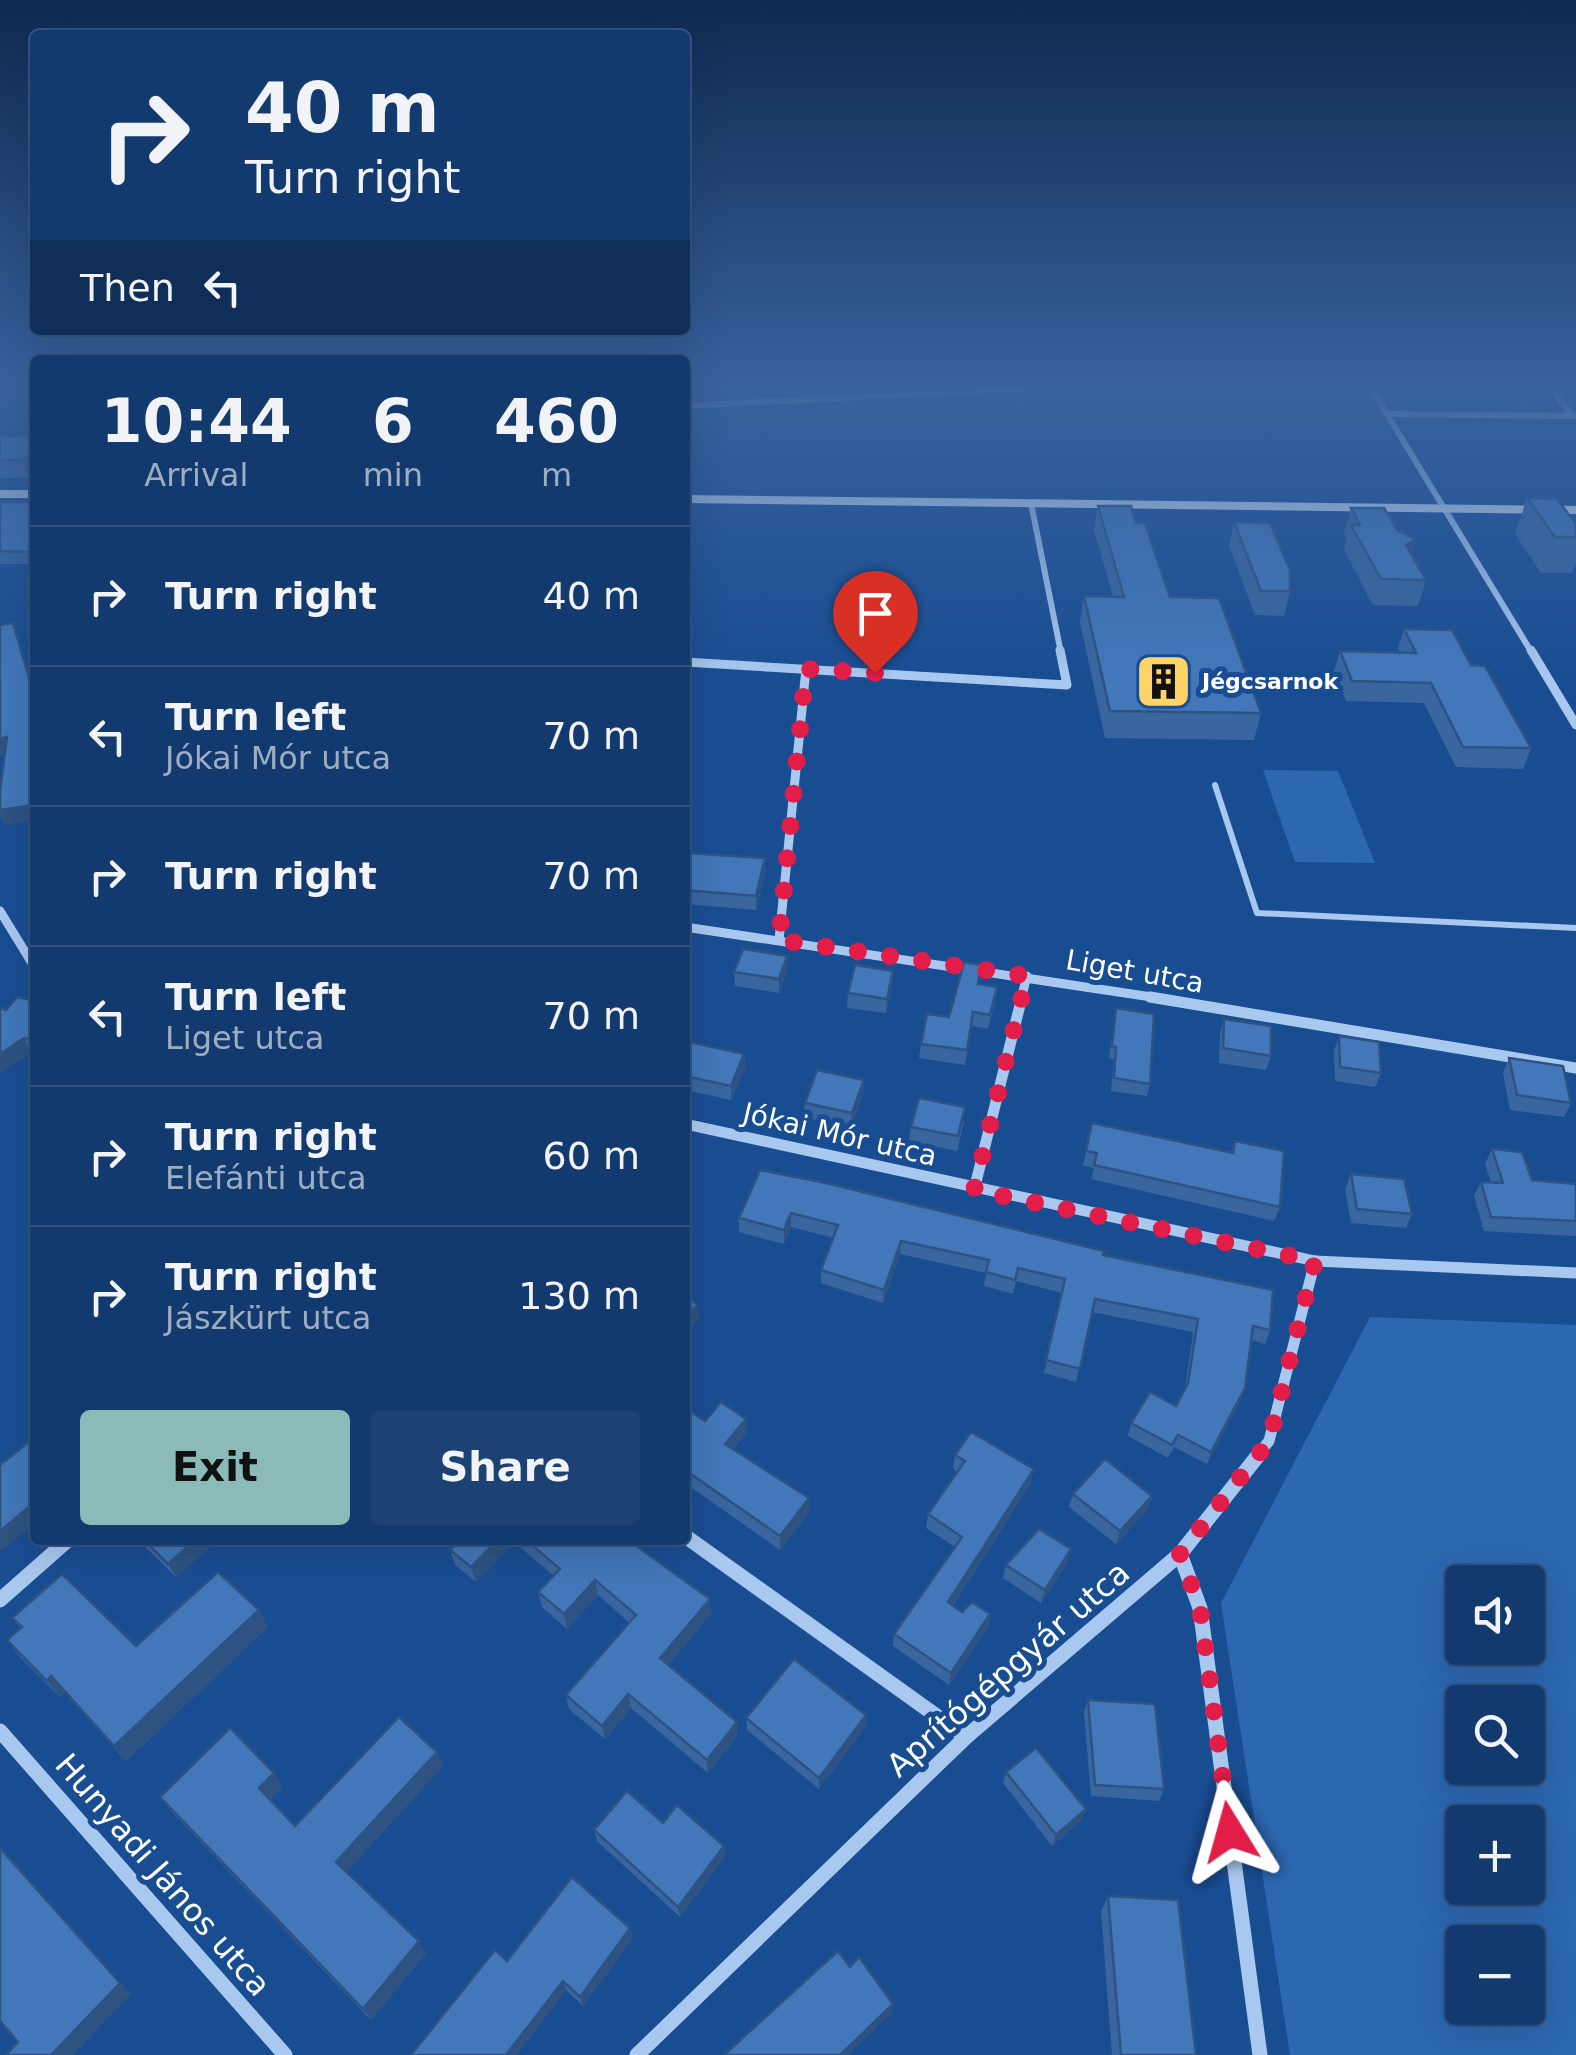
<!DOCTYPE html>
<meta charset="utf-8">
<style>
:root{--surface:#133a6e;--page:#1c4173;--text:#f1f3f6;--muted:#9dadc2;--line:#325481;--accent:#8bbbb9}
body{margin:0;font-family:"DejaVu Sans",sans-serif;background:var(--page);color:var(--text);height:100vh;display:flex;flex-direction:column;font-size:38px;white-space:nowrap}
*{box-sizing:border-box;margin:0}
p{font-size:32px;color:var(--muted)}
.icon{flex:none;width:55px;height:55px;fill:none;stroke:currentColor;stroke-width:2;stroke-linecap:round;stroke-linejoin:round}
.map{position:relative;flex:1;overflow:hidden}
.sheet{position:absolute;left:30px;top:355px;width:660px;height:1190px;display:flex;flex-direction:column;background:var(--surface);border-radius:10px;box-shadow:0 10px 40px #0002,0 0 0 2px var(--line)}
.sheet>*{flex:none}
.banner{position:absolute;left:30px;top:30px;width:660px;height:305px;border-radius:10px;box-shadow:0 10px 40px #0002,0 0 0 2px var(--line);background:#133a6e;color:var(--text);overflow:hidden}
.fabs{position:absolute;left:1445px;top:1565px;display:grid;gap:20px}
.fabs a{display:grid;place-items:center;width:100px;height:100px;border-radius:10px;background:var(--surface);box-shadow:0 10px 40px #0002,0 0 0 2px var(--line);font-size:50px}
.pin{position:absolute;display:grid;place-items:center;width:85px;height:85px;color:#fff;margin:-102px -42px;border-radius:50% 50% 50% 0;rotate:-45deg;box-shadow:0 0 10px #0007}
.pin .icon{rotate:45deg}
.me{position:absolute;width:110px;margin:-55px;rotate:352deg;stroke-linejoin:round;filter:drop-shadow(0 0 8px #0008)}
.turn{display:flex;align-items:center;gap:35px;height:210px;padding:0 50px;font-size:45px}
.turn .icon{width:130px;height:130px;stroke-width:2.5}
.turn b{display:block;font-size:70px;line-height:85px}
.then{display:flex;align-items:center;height:95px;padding:0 50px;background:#0003;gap:20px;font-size:38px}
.eta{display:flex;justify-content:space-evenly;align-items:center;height:170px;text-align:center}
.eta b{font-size:60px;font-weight:800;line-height:70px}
.button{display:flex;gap:20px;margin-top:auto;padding:20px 50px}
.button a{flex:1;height:115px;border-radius:10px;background:var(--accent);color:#111;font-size:40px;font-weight:800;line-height:115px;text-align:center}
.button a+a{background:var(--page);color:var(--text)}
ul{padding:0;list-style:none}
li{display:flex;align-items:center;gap:30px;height:140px;padding:0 50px;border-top:2px solid var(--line)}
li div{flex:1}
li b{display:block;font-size:38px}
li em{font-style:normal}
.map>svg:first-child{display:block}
</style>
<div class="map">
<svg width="1576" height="2055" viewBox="0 0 1576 2055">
<rect width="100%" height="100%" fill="#194d92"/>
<!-- green -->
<g fill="#2c67b0" fill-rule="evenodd">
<polygon points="1263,770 1338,771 1375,863 1295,862"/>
<path d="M1370,1317l206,8v730h-286l-69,-452zM1462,1582h66v66h-66zM1462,1702h66v66h-66zM1462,1822h66v66h-66zM1462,1942h66v66h-66z"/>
</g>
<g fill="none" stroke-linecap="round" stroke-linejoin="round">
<!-- lane -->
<polyline stroke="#a9c8ef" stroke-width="6" points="1215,785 1257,913 1576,928"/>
<!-- street-far3 -->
<g stroke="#a9c8ef" stroke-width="6">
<polyline points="1371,388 1532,653"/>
<polyline points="1550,388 1573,416"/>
<polyline points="685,406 1028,388"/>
<polyline points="1386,414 1576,416"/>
<polyline points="1031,503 1061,653"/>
</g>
<!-- street-far2 -->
<g stroke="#a9c8ef" stroke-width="9">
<polyline points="1531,650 1576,725"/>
<polyline points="685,662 1067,685 1060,650"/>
<polyline points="0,911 35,968"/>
<polyline points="685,927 1165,999"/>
<polyline points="779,940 806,669"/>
<polyline points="1021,999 1027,976"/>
</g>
<!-- street-far1 -->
<g stroke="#a9c8ef" stroke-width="11">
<polyline points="1150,997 1576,1068"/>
<polyline points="685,1124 1315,1261 1576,1273"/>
<polyline points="974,1190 1022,997"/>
<polyline points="1258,1455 1269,1441 1315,1261"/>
</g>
<!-- street -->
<g stroke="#a9c8ef" stroke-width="15">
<polyline points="685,1536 966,1737"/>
<polyline points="1180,1554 1200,1608 1260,2055"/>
<polyline points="0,1600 68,1540"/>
<polyline points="0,1731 285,2055"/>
<polyline points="637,2055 966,1737 1180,1554 1260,1453"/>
</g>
<!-- secondary -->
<g fill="#d7e6fb" fill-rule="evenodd">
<rect x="0" y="490" width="35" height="8"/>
<polygon points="685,495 1576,506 1576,514 685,503"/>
</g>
</g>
<!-- wall -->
<g fill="#39669f">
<polygon points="0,436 35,436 29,478 0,478"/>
<polygon points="1527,498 1576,524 1576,563 1572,573 1541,573 1515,534"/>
<polygon points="35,502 35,564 0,564 0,504"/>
<polygon points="1098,506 1136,523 1170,597 1261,713 1254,740 1105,738 1080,622 1084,596 1113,596 1094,530"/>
<polygon points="1351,508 1416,539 1411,554 1426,580 1418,606 1373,605 1344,550 1347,539 1344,533"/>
<polygon points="1234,522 1290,591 1284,616 1255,615 1229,546"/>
<polygon points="1404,629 1471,665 1531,748 1523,769 1456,767 1424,703 1346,701 1334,671 1340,651 1400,653 1398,648"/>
<polygon points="685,853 765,873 756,910 685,904"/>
<polygon points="787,971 779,993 735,986 734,972"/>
<polygon points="893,971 892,985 886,1013 847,1008 848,993"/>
<polygon points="979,984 995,1002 988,1029 972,1026 965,1065 919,1058 921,1044 949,1017"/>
<polygon points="35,1001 35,1054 31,1053 0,1073 0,1008 6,1010"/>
<polygon points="1116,1008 1150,1084 1147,1096 1111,1091 1114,1059 1109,1058"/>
<polygon points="1224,1019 1271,1056 1266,1070 1219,1063 1220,1033"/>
<polygon points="1339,1036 1381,1073 1375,1087 1335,1081 1334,1051"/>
<polygon points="685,1041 744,1054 745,1068 731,1100 685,1090"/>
<polygon points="1509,1058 1571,1103 1564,1117 1510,1110 1503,1073"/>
<polygon points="864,1080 863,1094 851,1128 804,1117 805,1103"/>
<polygon points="964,1121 957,1151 909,1141 911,1127"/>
<polygon points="1092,1123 1231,1152 1235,1141 1280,1207 1274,1221 1091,1179 1094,1168 1083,1166"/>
<polygon points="1492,1149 1532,1180 1576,1184 1576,1236 1484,1231 1474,1196 1481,1182 1491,1182 1485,1164"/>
<polygon points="760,1170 1103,1255 1270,1330 1265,1344 1251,1340 1245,1388 1240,1401 1207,1464 1174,1447 1168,1458 1128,1436 1131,1423 1176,1406 1185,1389 1193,1332 1092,1312 1076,1382 1044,1373 1062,1293 1016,1281 1013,1294 984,1286 986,1273 900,1254 883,1303 821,1283 821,1270 834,1238 791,1227 784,1244 739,1232 739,1218"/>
<polygon points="1351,1174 1412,1214 1406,1228 1351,1223 1345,1189"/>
<polygon points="685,1408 705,1421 747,1432 733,1449 809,1498 809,1512 780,1550 685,1483"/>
<polygon points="955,1455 1031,1483 953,1605 962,1612 990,1614 988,1627 949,1685 893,1646 894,1634 955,1547 926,1528 928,1514 958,1472 953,1469"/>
<polygon points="1073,1494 1152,1496 1148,1509 1116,1544 1069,1507"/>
<polygon points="138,1540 218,1540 176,1577"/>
<polygon points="460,1540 628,1540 711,1614 668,1665 738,1735 708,1773 631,1708 605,1739 569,1709 566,1695 630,1623 598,1595 567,1629 542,1607 538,1592 554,1576 514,1542 476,1582 455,1565 450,1550"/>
<polygon points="1067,1563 1041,1603 1003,1578 1006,1565"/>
<polygon points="12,1618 136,1646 268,1627 126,1761 64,1692 60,1697 20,1657 7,1640 20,1628"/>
<polygon points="1088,1700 1164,1789 1159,1801 1091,1796 1084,1712"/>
<polygon points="866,1715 865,1727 819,1789 747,1730 746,1718"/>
<polygon points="443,1766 346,1872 426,1953 371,2020 171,1811 160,1797 283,1787 270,1800 295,1826"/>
<polygon points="1006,1772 1081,1820 1052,1846 1003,1783"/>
<polygon points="663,1823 724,1846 725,1856 680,1917 597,1841 594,1830"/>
<polygon points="1108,1896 1196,2055 1112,2055 1101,1911"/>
<polygon points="633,1938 583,2006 566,1990 507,1961"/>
</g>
<!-- shaded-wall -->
<g fill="#2e5382">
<polygon points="35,447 35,472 29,478 23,460"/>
<polygon points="1416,539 1408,564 1406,545"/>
<polygon points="7,737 13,751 0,756 0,739"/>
<polygon points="35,805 35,820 4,825 0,816 0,810"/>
<polygon points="765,858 765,873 756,910 756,896"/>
<polygon points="787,956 787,971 779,993 779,979"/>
<polygon points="893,971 892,985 886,1013 887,999"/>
<polygon points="24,1038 31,1053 0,1073 0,1054"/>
<polygon points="744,1054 745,1068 731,1100 731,1086"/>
<polygon points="864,1080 863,1094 851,1128 852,1113"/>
<polygon points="791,1213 791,1227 784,1244 784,1230"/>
<polygon points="901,1241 900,1254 883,1303 884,1290"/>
<polygon points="698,1305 699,1319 685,1332 685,1316"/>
<polygon points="1245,1388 1240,1401 1207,1464 1211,1452"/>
<polygon points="746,1419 747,1432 726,1457 725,1444"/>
<polygon points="1034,1469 1031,1483 946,1615 948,1602"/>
<polygon points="1152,1496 1148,1509 1116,1544 1120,1531"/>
<polygon points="809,1498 809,1512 780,1550 780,1536"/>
<polygon points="35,1502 35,1523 0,1552 0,1531"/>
<polygon points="195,1540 218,1540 176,1577 168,1564"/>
<polygon points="498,1540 514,1540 514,1542 476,1582 471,1567"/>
<polygon points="1071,1549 1067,1563 1041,1603 1045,1590"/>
<polygon points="595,1580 598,1595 567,1629 564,1614"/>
<polygon points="710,1599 711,1614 662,1672 660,1658"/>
<polygon points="259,1610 268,1627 126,1761 114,1746"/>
<polygon points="990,1614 988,1627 949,1685 951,1673"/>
<polygon points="51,1676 64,1692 60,1697 47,1681"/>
<polygon points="628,1694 631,1708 605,1739 602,1726"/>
<polygon points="866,1715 865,1727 819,1789 819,1778"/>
<polygon points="737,1722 738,1735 708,1773 707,1760"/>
<polygon points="437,1752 443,1766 344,1875 336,1862"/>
<polygon points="274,1773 283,1787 268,1802 259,1788"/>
<polygon points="1086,1809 1081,1820 1052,1846 1056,1835"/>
<polygon points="0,1846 131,1994 73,2055 51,2055"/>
<polygon points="724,1846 725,1856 680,1917 678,1907"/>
<polygon points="630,1928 633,1938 583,2006 580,1997"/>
<polygon points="419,1941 426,1953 371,2020 363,2009"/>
<polygon points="563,1981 566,1990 517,2055 506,2055"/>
<polygon points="893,2004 892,2013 848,2055 840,2055"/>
</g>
<!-- building -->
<g fill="#4277b9" stroke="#2e5382" stroke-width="2.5">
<polygon points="0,436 35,436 35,447 23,460 0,460"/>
<polygon points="1527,498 1557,499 1576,524 1576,537 1555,537"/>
<polygon points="2,502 35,502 35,552 0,551 0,504"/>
<polygon points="1098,506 1131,506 1136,523 1145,523 1170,597 1219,598 1261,713 1110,711 1084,596 1124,597"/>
<polygon points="1351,508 1384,508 1398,531 1416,539 1406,545 1426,580 1381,579 1351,525 1360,525"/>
<polygon points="1234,522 1270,523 1290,570 1290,591 1261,591"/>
<polygon points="13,623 35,698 35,805 0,810 0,791 7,737 0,739 0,625"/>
<polygon points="1404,629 1452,630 1471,665 1485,666 1531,748 1463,747 1431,683 1352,681 1340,651 1416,653"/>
<polygon points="685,853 765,858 756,896 685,890"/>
<polygon points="743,949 787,956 779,979 734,972"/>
<polygon points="964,962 981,965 978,984 997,987 990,1015 973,1012 967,1050 921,1044 927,1014 949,1017"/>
<polygon points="855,965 893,971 887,999 848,993"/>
<polygon points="17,997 35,1001 35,1041 24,1038 0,1054 0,1008 6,1010"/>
<polygon points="1116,1008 1154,1014 1150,1084 1114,1078 1116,1047 1112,1046"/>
<polygon points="1224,1019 1271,1026 1271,1056 1223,1048"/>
<polygon points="1339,1036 1379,1042 1381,1073 1340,1067"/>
<polygon points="685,1041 744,1054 731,1086 685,1076"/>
<polygon points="1509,1058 1563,1066 1571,1103 1517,1095"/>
<polygon points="817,1070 864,1080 852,1113 805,1103"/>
<polygon points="919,1098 965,1107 958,1136 911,1127"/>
<polygon points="1092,1123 1233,1153 1235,1141 1284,1151 1280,1207 1094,1165 1097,1153 1086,1151"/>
<polygon points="1492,1149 1522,1152 1532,1180 1576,1184 1576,1221 1491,1217 1481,1182 1503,1183"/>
<polygon points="760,1170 826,1183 1104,1251 1103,1255 1273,1290 1270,1330 1253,1326 1245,1388 1211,1452 1178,1435 1172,1445 1131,1423 1150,1392 1176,1406 1188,1383 1198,1319 1095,1299 1080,1369 1046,1360 1065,1279 1018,1268 1015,1280 986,1272 989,1260 901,1241 884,1290 821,1270 838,1225 791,1213 784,1230 739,1218"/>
<polygon points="1351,1174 1404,1179 1412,1214 1357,1209"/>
<polygon points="685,1295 698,1305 685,1316"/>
<polygon points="721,1402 746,1419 725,1444 809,1498 780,1536 685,1470 685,1408 705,1421"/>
<polygon points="971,1432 1034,1469 948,1602 962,1612 972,1602 990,1614 951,1673 894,1634 962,1537 928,1514 965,1461 955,1455"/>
<polygon points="35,1437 35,1502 0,1531 0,1465"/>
<polygon points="1105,1459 1152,1496 1120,1531 1073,1494"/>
<polygon points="1039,1529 1071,1549 1045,1590 1006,1565"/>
<polygon points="144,1540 195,1540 168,1564"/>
<polygon points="460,1540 498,1540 471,1567 450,1550"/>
<polygon points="526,1540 628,1540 710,1599 660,1658 737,1722 707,1760 628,1694 602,1726 566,1695 636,1615 595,1580 564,1614 538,1592 560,1569"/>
<polygon points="218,1572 259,1610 114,1746 51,1676 47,1681 7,1640 22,1627 12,1618 62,1574 136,1646"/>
<polygon points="794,1659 866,1715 819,1778 746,1718"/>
<polygon points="1088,1700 1155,1704 1164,1789 1095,1785"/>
<polygon points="399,1717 437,1752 336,1862 419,1941 363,2009 160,1797 230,1728 274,1773 259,1788 295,1826"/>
<polygon points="1036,1748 1086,1809 1056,1835 1006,1772"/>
<polygon points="627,1791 663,1823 677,1805 724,1846 678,1907 594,1830"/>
<polygon points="0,1848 120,1983 51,2055 6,2055 18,2042 0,2021"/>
<polygon points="572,1877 630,1928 580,1997 563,1981 506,2055 411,2055 495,1950 507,1961"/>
<polygon points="1108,1896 1178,1900 1196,2055 1121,2055"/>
<polygon points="838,1951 850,1967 859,1957 893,2004 840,2055 724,2055"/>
</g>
<!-- sky -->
<linearGradient id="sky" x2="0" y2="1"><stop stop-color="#0e2a50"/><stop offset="0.57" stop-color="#38629d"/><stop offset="1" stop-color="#38629d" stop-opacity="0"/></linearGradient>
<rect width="1576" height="676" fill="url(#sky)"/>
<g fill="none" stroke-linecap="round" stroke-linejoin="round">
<!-- route -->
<polyline stroke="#e11d48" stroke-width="18" stroke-dasharray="0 32.4" points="875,673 806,669 779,940 1027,976 974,1190 1315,1261 1269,1441 1180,1554 1200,1608 1230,1832"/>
</g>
<!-- icons -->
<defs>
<symbol id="building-square" viewBox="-11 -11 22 22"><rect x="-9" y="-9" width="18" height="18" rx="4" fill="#ffd467" stroke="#194d92"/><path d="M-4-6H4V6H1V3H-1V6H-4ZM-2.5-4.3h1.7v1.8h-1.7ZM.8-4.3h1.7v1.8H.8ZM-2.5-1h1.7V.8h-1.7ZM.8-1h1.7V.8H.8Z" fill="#111"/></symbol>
</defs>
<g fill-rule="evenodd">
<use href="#building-square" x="1132" y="650" width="63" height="63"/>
</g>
<g text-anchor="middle" stroke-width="10" stroke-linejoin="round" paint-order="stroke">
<!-- far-poi labels -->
<g font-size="22" font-weight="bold" fill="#fff" stroke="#194d92" text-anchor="start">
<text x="1202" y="689">Jégcsarnok</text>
</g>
<!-- street labels -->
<g font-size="28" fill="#fff" stroke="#194d92">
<text transform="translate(1135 971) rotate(10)" y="10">Liget utca</text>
<text transform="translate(840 1134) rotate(13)" y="10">Jókai Mór utca</text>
</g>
<!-- near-street labels -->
<g font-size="32" fill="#fff" stroke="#194d92">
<text transform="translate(1008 1669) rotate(-41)" y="11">Aprítógépgyár utca</text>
<text transform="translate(163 1875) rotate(49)" y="11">Hunyadi János utca</text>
</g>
</g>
</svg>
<div class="fabs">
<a><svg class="icon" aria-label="sound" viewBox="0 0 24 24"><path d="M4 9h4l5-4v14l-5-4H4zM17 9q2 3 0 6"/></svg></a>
<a><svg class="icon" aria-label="search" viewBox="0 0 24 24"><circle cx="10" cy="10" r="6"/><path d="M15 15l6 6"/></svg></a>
<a>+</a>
<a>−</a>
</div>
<div class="pin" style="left:875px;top:673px;background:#d93025"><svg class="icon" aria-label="arrive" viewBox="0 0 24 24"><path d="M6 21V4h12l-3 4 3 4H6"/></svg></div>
<svg class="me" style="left:1230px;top:1832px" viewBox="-20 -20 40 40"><path d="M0-17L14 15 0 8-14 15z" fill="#e11d48" stroke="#fff" stroke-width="4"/></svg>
<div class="banner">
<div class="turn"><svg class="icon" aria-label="right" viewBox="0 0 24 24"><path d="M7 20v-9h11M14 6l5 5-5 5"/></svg><div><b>40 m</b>Turn right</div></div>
<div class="then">Then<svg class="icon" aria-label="left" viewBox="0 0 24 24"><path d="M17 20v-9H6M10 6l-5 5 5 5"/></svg></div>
</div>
<section class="sheet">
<div class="eta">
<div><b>10:44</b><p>Arrival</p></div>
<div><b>6</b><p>min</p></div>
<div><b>460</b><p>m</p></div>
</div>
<ul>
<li><svg class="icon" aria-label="right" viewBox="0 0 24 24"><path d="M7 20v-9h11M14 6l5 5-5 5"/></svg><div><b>Turn right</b></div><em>40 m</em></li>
<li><svg class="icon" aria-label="left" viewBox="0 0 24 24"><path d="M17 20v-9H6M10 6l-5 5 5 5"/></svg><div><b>Turn left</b><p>Jókai Mór utca</p></div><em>70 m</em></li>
<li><svg class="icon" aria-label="right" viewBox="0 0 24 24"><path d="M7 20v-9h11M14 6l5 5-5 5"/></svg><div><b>Turn right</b></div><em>70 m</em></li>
<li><svg class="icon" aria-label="left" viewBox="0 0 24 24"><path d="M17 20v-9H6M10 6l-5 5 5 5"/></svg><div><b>Turn left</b><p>Liget utca</p></div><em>70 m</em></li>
<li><svg class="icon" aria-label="right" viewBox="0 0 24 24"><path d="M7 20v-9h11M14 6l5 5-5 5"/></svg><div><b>Turn right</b><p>Elefánti utca</p></div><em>60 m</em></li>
<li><svg class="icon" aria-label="right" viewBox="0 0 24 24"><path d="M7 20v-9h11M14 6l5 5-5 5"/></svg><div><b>Turn right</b><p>Jászkürt utca</p></div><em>130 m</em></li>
</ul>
<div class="button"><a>Exit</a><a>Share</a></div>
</section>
</div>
